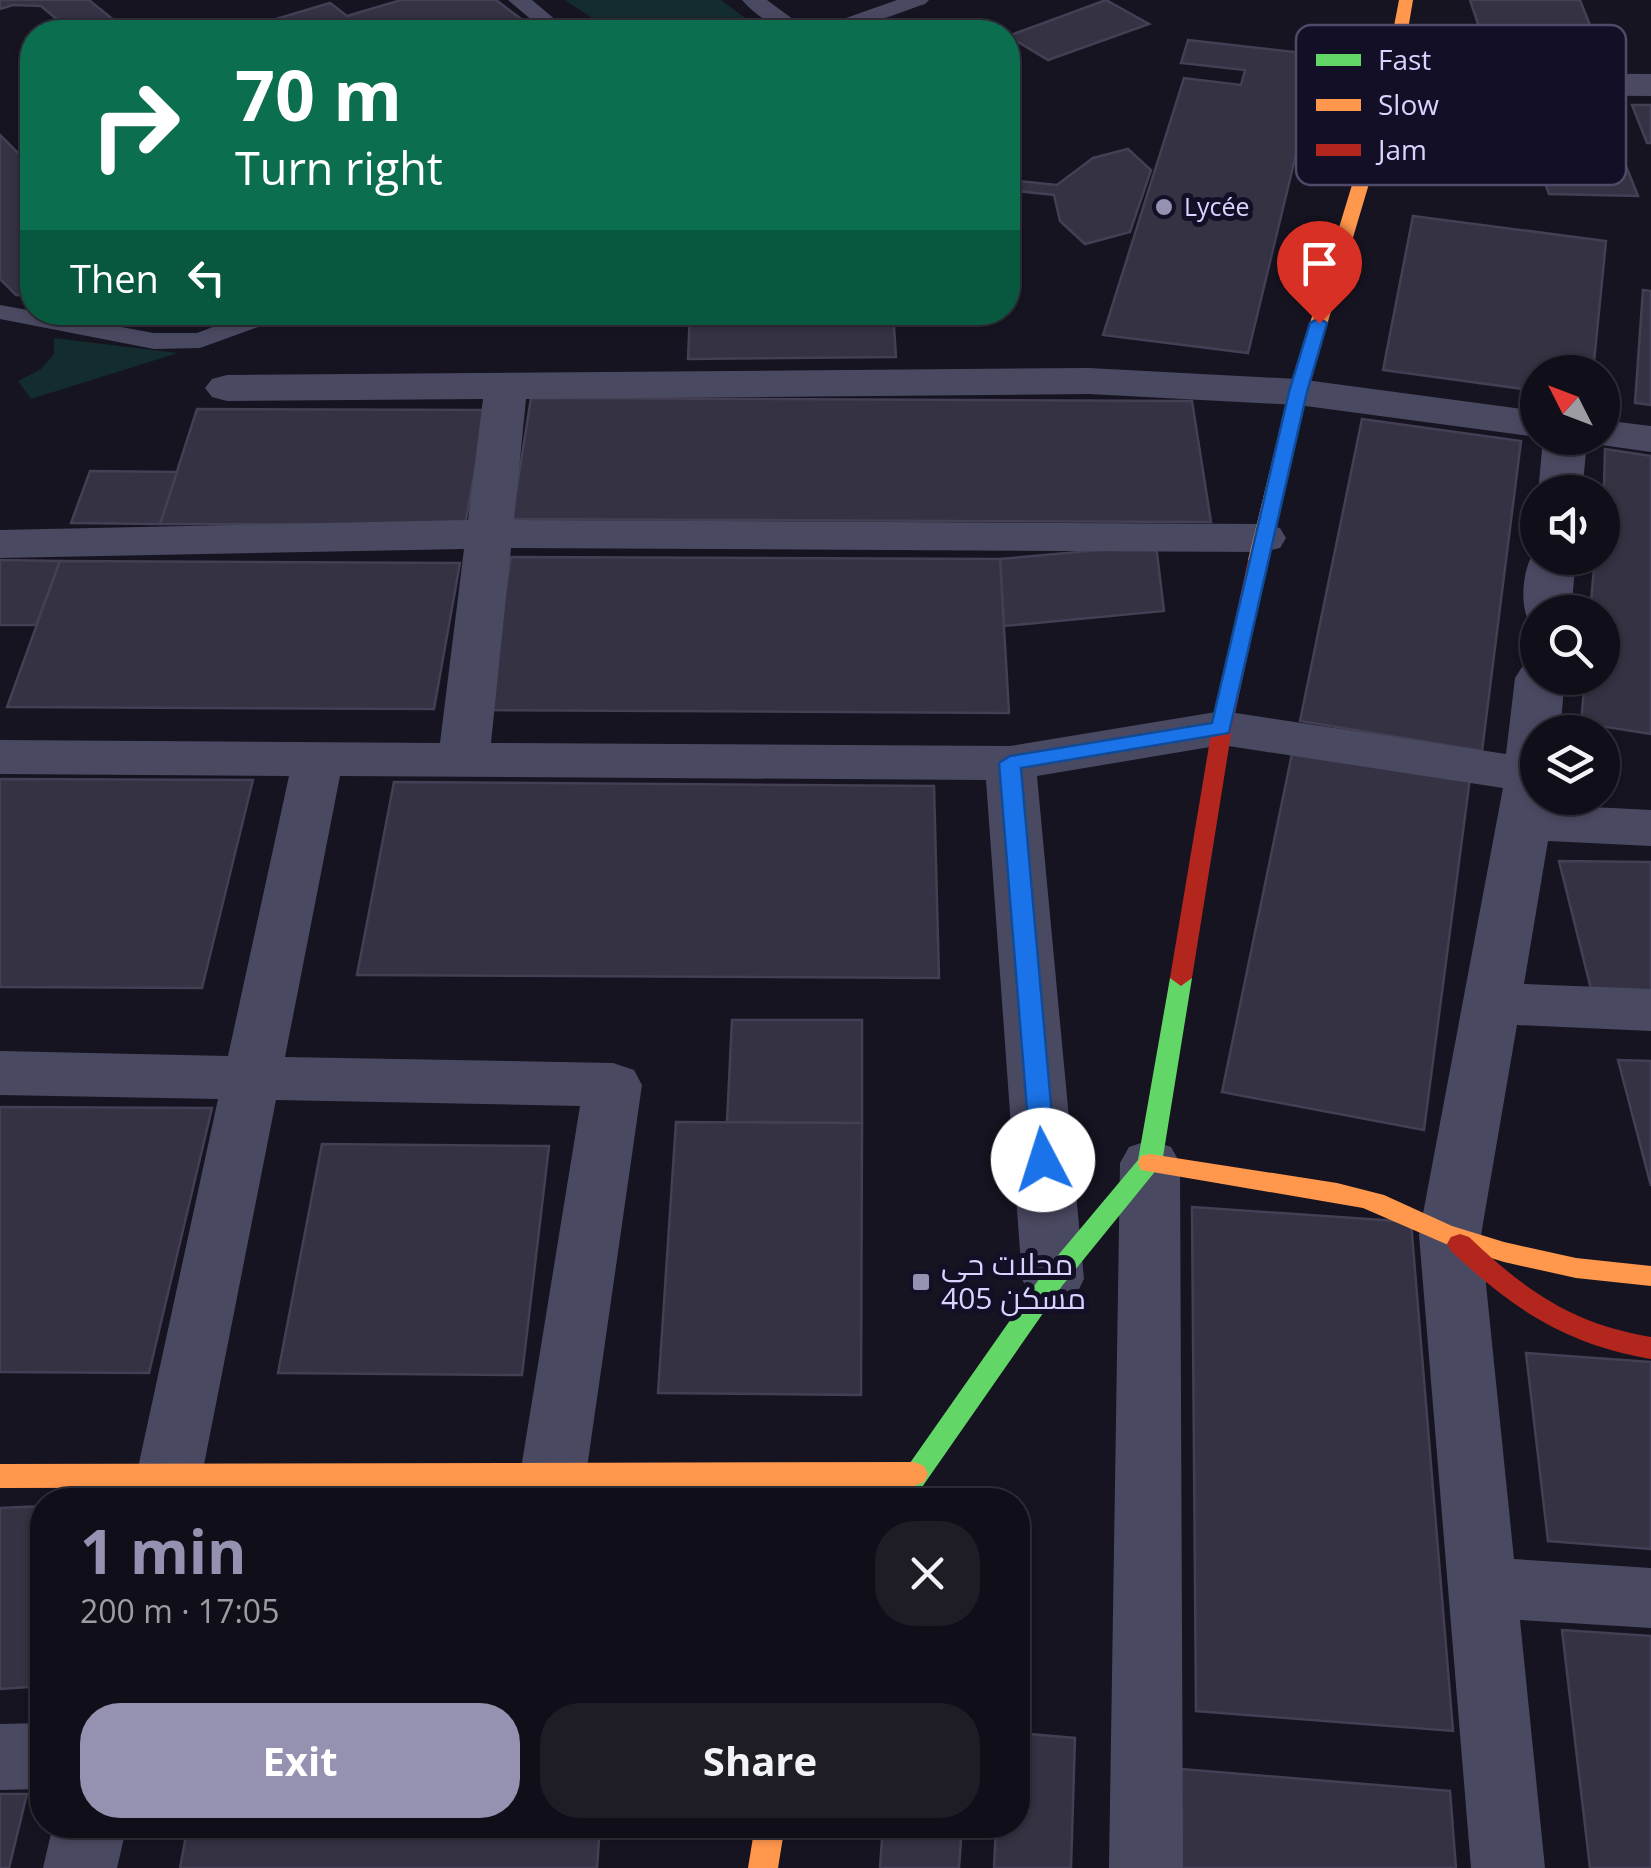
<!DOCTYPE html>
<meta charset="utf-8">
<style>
:root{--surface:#100f19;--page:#1e1d26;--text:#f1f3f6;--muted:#9c9ca2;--line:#302f38;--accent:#9591b1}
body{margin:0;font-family:"Open Sans",Cairo,sans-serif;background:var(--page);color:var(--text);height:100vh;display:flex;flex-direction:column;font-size:38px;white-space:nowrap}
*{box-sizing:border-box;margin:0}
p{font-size:32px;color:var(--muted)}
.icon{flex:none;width:55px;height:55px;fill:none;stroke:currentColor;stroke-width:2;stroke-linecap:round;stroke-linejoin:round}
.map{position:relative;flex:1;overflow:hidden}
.sheet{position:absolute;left:30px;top:1488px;width:1000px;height:350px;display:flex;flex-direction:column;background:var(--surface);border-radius:40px;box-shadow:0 2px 8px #0004,0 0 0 2px var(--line)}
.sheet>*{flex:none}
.banner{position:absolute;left:20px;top:20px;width:1000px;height:305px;border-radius:40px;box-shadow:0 2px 8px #0004,0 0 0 2px var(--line);background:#0b6e4f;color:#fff;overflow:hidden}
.needle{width:65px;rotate:312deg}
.buttons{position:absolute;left:1520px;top:355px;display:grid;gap:20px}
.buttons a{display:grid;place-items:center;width:100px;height:100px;border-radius:50%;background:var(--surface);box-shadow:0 2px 8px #0004,0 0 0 2px var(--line);font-size:50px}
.pin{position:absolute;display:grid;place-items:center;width:85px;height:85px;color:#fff;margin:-102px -42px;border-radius:50% 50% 50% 0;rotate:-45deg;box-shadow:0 0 10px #0007}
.pin .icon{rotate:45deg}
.me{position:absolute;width:110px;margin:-55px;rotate:355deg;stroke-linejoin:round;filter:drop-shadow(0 0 8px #0008)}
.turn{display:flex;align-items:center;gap:35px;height:210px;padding:0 50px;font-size:45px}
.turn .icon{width:130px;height:130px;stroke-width:2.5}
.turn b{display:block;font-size:70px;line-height:85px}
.then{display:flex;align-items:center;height:95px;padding:0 50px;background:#0003;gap:20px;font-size:38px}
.round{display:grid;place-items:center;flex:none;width:105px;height:105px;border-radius:40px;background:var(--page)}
.summary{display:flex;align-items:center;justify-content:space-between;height:170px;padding:0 50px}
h1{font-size:60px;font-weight:700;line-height:75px;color:var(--accent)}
.action{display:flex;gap:20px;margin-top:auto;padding:20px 50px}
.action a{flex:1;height:115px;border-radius:40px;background:var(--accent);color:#fff;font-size:40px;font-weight:700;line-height:115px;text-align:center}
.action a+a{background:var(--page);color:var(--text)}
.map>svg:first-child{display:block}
</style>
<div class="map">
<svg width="1651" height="1868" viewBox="0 0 1651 1868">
<rect width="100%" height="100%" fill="#161421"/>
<!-- green -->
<g fill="#132c2d">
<polygon points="565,0 721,0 764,32 613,32"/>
<polygon points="54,338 178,353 31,399 18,381 41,369 54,354"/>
</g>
<!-- building -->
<g fill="#343243" stroke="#433f54" stroke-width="2.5">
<polygon points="0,0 89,0 121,26 116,32 72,32 41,6 13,5 0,9"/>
<polygon points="401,0 496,0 533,28 517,32 232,32 330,3 347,16"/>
<polygon points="1106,0 1149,24 1048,60 1008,36"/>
<polygon points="1470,0 1580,0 1603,58 1489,57"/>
<polygon points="1188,40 1320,55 1248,353 1103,335 1184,78 1241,85 1245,70 1181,63"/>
<polygon points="1632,105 1651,105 1651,143 1647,143"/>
<polygon points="0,135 32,167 32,198 28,199 32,204 32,296 16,295 0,279"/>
<polygon points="1128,149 1151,170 1130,232 1085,244 1060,221 1054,195 1008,190 1008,180 1057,185 1093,158"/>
<polygon points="1535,155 1622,156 1638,196 1549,194"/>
<polygon points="1413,216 1606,241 1593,372 1538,372 1538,391 1383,370"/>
<polygon points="1643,290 1651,291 1651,405 1635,403"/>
<polygon points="690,312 893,312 896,357 688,359"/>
<polygon points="531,398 1192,401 1211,522 512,519"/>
<polygon points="197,409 486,410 465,525 160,524"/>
<polygon points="1362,419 1521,441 1482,751 1300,721"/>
<polygon points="1605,449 1651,456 1651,734 1581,723 1585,678 1602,678 1602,612 1590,612 1595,558 1602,558"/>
<polygon points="90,471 177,472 160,524 71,523"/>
<polygon points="1156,545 1164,611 1004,626 1000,559"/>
<polygon points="511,557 1000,559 1009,713 486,710"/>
<polygon points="0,560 60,561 36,625 0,625"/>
<polygon points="60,561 460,563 434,709 7,707"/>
<polygon points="1293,749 1470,778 1424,1130 1222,1092"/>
<polygon points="0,779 253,780 202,988 0,987"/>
<polygon points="394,782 934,786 939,978 357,975"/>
<polygon points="1559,861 1651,862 1651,998 1593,997"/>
<polygon points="732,1020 862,1020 862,1123 727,1122"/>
<polygon points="1618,1060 1651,1061 1651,1186"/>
<polygon points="0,1107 212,1108 149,1373 0,1372"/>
<polygon points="676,1122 862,1123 861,1395 658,1393"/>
<polygon points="322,1144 549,1146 522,1375 278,1373"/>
<polygon points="1192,1207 1411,1222 1453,1731 1196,1711"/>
<polygon points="1526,1353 1651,1362 1651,1549 1548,1541"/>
<polygon points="42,1506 42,1686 0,1689 0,1508"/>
<polygon points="1562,1630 1651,1636 1651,1868 1590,1868"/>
<polygon points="1018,1733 1075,1738 1071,1868 994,1868 996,1825 1018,1825"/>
<polygon points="1181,1769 1450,1791 1456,1868 1181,1868"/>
<polygon points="0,1794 27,1794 9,1868 0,1868"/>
<polygon points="188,1825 600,1825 597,1868 180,1868"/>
<polygon points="883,1825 962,1825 959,1868 880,1868"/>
</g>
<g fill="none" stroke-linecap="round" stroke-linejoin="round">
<!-- lane -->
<g fill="#4a4962" fill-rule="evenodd">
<polygon points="508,0 532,0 570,32 546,32"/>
<path d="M742,0h25l42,31 88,-31h32l-4,4c-62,21 -131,55 -183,-4z"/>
<polygon points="0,305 154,333 197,333 252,312 289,312 286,317 200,348 154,349 0,319"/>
</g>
<!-- street -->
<g fill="#4a4962" fill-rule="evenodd">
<polygon points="1391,72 1651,74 1651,96 1391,94 1378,91 1372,83 1378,75"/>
<polygon points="1089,368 1298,379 1538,411 1538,437 1298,405 1089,394 526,399 514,520 1263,524 1280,528 1286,538 1280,548 1263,552 511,548 491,743 1010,746 1222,711 1506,754 1515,678 1522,667 1538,663 1538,678 1565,678 1560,732 1538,732 1538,798 1554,798 1553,805 1651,810 1651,846 1548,841 1524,984 1651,989 1651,1031 1517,1025 1481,1235 1514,1559 1651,1568 1651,1628 1520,1620 1545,1868 1471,1868 1419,1235 1503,788 1222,745 1037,776 1084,1279 1075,1297 1053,1304 1031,1297 1022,1279 986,780 340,776 285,1057 613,1063 634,1070 642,1085 586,1475 576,1495 562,1500 530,1495 520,1475 580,1106 276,1100 197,1500 131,1500 218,1099 0,1095 0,1051 228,1056 289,776 0,774 0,740 440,743 464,549 0,558 0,530 468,520 483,399 227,401 212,397 205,388 212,379 227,375"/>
<polygon points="1602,420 1651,426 1651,452 1587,443 1582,492 1538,494 1543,438 1602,438"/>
<path d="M1538,547v11h38l-5,54h-33v13l-8,-2c-12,-18 -7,-61 8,-76z"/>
<polygon points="1150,1140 1171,1147 1180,1163 1183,1868 1109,1868 1120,1163 1129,1147"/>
<polygon points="42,1723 42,1789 0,1790 0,1724"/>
<polygon points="53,1825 127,1825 117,1868 43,1868"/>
</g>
<!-- fast -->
<polygon fill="#63d668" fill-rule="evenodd" points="1181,970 1192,978 1162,1163 1062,1286 913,1500 884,1500 1044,1272 1138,1160 1170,978"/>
<!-- slow -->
<g fill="#ff974d" fill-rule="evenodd">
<polygon points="1399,0 1413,0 1399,83 1307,392 1268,560 1265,564 1251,564 1248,560 1289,392 1383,83"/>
<polygon points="1150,1154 1337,1183 1384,1195 1452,1226 1504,1242 1576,1258 1651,1266 1651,1286 1576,1278 1504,1262 1446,1244 1363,1208 1141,1170 1138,1163 1141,1156"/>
<polygon points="914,1462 924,1466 928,1474 924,1482 914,1486 0,1488 0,1464"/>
<polygon points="755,1825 785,1825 778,1868 748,1868"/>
</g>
<!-- jam -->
<g fill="#b3261e" fill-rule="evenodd">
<polygon points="1258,554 1268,560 1232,728 1192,978 1181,986 1170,978 1212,728 1248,560"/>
<path d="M1460,1234l9,3c57,54 103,87 182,100v22c-86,-15 -137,-49 -200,-108l-4,-7 4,-7z"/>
</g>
</g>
<!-- route -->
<polygon fill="#1a73e8" stroke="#114b97" stroke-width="2.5" points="1319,318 1327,323 1307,392 1229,733 1021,768 1056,1160 1052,1167 1035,1167 1031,1160 999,763 1010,756 1212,723 1289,392 1310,323"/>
<!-- markers -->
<g fill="#9591b1" stroke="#130f26" stroke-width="4">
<circle cx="1164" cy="207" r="10"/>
<rect x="911" y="1272" width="20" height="20" rx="5"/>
</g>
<g text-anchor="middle" stroke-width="10" stroke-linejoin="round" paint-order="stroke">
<!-- far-poi labels -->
<g font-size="25" fill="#d9d4ff" stroke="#130f26" text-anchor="start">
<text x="1184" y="216">Lycée</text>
</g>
<!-- poi labels -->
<g font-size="30" fill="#d9d4ff" stroke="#130f26" text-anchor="start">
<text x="941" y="1275">محلات حي<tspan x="941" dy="34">405 مسكن</tspan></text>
</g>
</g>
<!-- legend -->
<rect x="1296" y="25" width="330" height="160" rx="15" fill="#130f26" stroke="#4e4a67" stroke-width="2.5"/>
<rect x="1316" y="54" width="45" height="12" fill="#63d668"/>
<rect x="1316" y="99" width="45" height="12" fill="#ff974d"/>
<rect x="1316" y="144" width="45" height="12" fill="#b3261e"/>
<g font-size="28" fill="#d9d4ff">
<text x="1378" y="70">Fast</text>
<text x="1378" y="115">Slow</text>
<text x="1378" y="160">Jam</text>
</g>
</svg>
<div class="buttons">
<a><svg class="needle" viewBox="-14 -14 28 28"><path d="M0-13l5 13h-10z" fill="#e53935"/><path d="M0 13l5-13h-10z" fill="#9c9ca2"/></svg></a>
<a><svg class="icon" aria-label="sound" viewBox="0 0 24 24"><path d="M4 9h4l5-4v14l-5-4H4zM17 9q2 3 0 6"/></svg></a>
<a><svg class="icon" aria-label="search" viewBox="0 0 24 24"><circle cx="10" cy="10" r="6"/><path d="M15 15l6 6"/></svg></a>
<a><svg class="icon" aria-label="layers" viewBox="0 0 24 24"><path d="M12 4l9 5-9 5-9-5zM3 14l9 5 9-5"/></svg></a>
</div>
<div class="pin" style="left:1319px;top:323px;background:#d93025"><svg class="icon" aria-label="arrive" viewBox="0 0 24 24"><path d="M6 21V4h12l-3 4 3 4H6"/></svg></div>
<svg class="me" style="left:1043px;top:1160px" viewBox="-20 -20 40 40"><circle r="19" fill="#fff"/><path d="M0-13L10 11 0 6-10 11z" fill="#1a73e8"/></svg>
<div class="banner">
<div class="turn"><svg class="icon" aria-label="right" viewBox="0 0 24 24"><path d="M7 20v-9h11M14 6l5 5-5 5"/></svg><div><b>70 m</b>Turn right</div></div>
<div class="then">Then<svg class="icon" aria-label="left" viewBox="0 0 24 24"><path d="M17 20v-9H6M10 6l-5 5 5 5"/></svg></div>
</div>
<section class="sheet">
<div class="summary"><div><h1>1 min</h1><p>200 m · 17:05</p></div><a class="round"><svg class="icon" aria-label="close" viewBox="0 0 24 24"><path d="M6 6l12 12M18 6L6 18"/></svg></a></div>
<div class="action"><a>Exit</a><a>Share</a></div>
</section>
</div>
